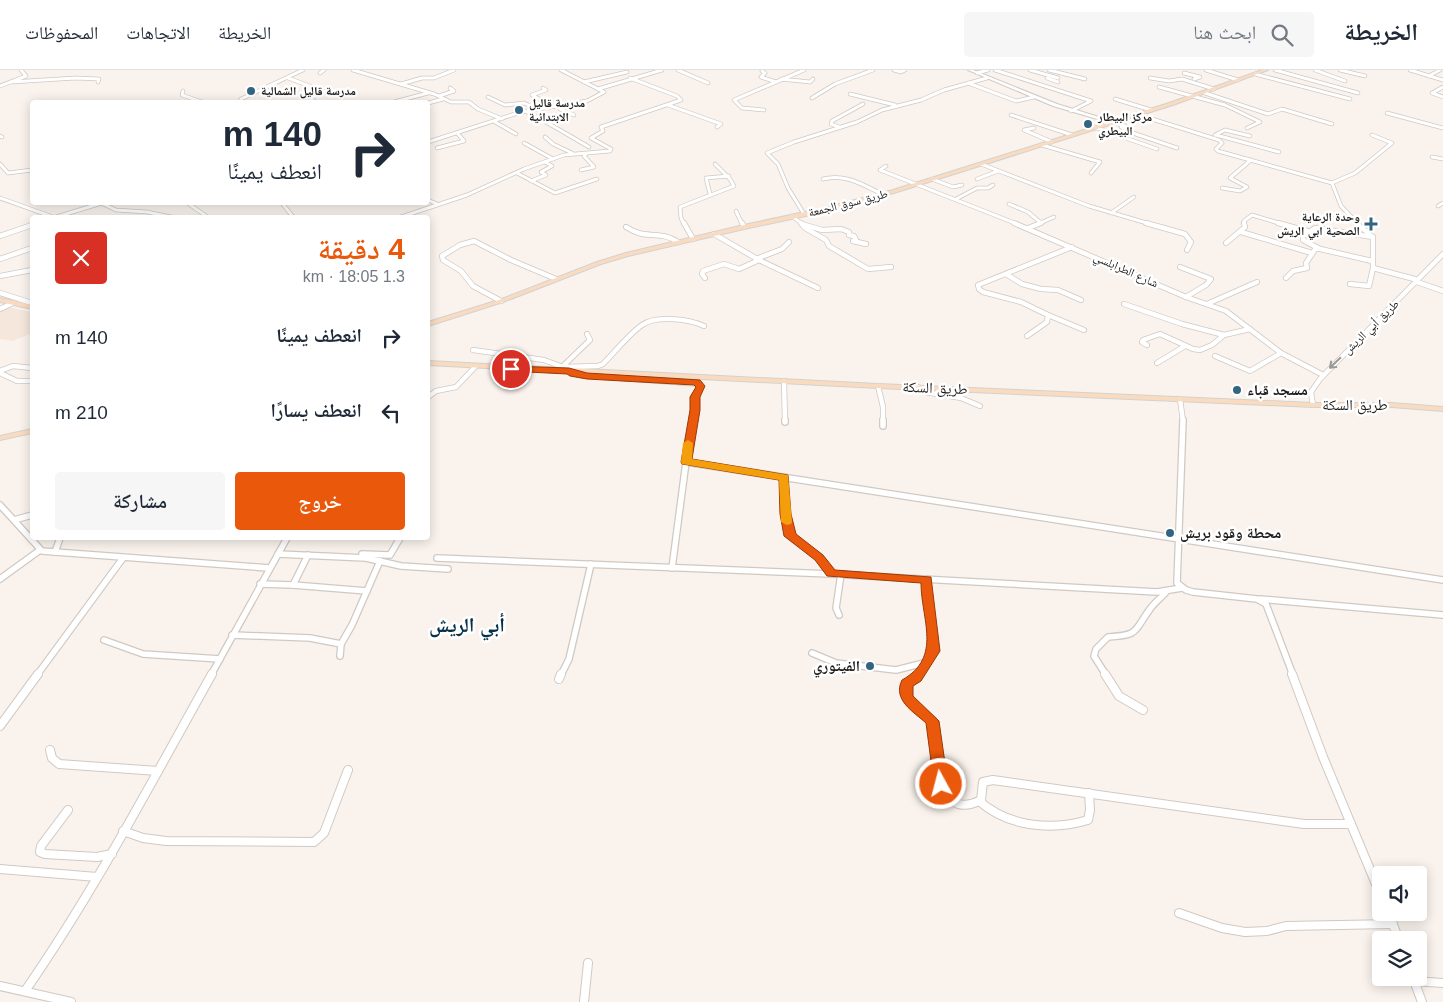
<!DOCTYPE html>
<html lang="ar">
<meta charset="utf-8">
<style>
:root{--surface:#fff;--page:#f6f6f7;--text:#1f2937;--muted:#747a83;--line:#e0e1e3;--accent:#ea580c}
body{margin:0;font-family:Arial,"Noto Naskh Arabic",sans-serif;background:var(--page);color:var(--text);direction:rtl;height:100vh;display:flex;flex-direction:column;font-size:19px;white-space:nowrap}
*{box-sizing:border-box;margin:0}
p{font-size:16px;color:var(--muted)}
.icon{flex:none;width:28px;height:28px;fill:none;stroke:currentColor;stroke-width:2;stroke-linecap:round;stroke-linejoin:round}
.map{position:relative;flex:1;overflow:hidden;direction:ltr}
.sheet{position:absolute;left:30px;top:145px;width:400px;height:325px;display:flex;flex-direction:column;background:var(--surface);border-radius:5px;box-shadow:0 2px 12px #0003;direction:rtl}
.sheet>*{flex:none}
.guide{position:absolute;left:30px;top:30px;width:400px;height:105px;border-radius:5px;box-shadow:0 2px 12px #0003;direction:rtl;background:#fff;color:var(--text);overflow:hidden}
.tools{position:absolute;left:1372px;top:796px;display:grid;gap:10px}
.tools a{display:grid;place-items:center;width:55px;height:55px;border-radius:5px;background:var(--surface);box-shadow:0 2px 12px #0003;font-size:25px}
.pin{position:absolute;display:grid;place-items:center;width:42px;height:42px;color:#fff;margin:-21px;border:2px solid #fff;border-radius:50%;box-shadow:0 1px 5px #0007}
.me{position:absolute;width:55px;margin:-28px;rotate:353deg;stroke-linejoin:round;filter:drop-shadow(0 0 4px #0008)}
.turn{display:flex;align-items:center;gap:18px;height:105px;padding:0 25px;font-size:22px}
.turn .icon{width:65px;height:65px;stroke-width:2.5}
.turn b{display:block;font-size:35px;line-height:42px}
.round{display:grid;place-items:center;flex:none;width:52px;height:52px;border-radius:5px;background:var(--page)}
.head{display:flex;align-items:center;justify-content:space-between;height:85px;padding:0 25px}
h1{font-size:30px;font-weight:600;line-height:38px;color:var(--accent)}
.action{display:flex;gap:10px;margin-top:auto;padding:10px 25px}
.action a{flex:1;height:58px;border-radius:5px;background:var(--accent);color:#fff;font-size:20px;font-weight:600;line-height:58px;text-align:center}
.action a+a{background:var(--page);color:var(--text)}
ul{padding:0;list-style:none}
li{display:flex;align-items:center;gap:15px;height:75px;padding:0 25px}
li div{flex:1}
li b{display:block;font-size:19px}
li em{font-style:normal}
header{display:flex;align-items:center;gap:30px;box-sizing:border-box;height:70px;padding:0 25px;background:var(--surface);border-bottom:1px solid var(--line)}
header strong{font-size:24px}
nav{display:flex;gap:28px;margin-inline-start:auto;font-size:18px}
.search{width:350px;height:45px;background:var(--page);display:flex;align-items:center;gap:12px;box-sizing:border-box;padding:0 18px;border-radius:5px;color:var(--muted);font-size:19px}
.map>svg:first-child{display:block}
</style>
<header>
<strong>الخريطة</strong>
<div class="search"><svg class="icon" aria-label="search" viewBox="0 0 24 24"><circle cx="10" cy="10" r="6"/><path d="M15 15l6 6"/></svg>ابحث هنا</div>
<nav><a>الخريطة</a><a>الاتجاهات</a><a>المحفوظات</a></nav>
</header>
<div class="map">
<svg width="1443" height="932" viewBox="0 0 1443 932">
<rect width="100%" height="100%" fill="#faf3ed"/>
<!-- built -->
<polygon fill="#f5e7dc" points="7,237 32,242 32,263 13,271 0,269 0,240"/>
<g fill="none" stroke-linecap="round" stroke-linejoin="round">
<defs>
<g id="minor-far3">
<polyline points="353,0 434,24 451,32 469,32 478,39 502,49"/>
<polyline points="678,0 708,13"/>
<polyline points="894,0 901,2 905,0"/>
<polyline points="995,0 1091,31 1071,41"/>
<polyline points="1030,0 1058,8"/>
<polyline points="1049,0 1085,9"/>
<polyline points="1206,0 1238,10"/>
<polyline points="1275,0 1358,23"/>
<polyline points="1315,0 1345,11"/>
<polyline points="1340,0 1365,6"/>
<polyline points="1410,0 1443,10"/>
<polyline points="762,1 765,3 761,7 776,12"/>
<polyline points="320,3 324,0"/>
<polyline points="977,3 988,0"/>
<polyline points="1184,3 1200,7 1194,9"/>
<polyline points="1255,4 1350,29"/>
<polyline points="1429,6 1440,0"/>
<polyline points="288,8 326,22 310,28 315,32"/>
<polyline points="1047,8 1058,12"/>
<polyline points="1150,8 1169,11 1182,9 1214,19"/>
<polyline points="781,9 810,12 813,9"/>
<polyline points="11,12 76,8 99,9 98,12"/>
<polyline points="584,12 627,2"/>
<polyline points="968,13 1016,31 1034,27"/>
<polyline points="401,14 422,8 434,8 454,0"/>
<polyline points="0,16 26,6 21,0"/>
<polyline points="1159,17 1225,35 1260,52 1247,58"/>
<polyline points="1443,17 1432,23 1443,27"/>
<polyline points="543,18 546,20 532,25 551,36"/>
<polyline points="598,19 662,0"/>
<polyline points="183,21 182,25 202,32"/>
<polyline points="1205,23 1268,44 1282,39 1332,54"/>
<polyline points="850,24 895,35"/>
<polyline points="439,26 454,21 450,18"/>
<polyline points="488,27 505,35 524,33 537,39"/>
<polyline points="812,28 835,14 873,0"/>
<polyline points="1115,29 1151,40"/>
<polyline points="240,32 241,29 303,0"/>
<polyline points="394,32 428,23"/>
<polyline points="428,33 443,29"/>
<polyline points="558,35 560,39 574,45"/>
<polyline points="668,35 721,54 717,57"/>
<polyline points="764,40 742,38 734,30 804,0"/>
<path d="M527,42c22,11 41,23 62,35"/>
<polyline points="1387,43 1443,58"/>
<polyline points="1136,44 1219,70 1222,73 1216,79 1218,81 1332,113 1355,103 1392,73 1372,65"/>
<polyline points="1011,45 1072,65"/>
<polyline points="495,52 516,64"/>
<polyline points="1112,52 1125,56 1121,57 1130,62 1177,78"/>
<polyline points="839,57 831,54 832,51 863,34"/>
<polyline points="1094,57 1157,79"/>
<polyline points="1034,58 1024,60 1052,72"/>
<polyline points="1215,65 1225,60 1250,66"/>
<polyline points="1216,65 1279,82"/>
<polyline points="0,66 2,67"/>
<polyline points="545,67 553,74 572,83"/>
<polyline points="428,72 521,42 587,31 604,22 561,0"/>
<polyline points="524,73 553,89"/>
<polyline points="1042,75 1100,92 1091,103"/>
<polyline points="437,78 464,71 458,64"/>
<polyline points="1432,87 1443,89"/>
<polyline points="0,94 8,103 32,100"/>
<polyline points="981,94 1089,136 1150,154"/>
<polyline points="886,96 880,100 1017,154"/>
<polyline points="581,100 594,97 584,86 586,84"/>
<polyline points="517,103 555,123 597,109"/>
<path d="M823,109c22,-6 40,6 59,15"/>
<polyline points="932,109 953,117 962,115"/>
<polyline points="977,109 998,101"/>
<polyline points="531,111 546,105 541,102 552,96 545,92"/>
<polyline points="1332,113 1341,136 1358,154"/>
<polyline points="1222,118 1240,121 1247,117 1230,108 1251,90"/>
<polyline points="710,124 706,108 729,106"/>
<polyline points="0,128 53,147"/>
<polyline points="956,129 977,118 988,118 993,115"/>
<polyline points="428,130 437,134"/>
<polyline points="186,132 209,148"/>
<polyline points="281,132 294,148"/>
<polyline points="101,133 116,140 147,142 176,148"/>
<polyline points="1009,134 1028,142 1041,153"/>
<polyline points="1438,136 1443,133"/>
<polyline points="736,141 742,154"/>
<polyline points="1111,143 1134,127"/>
<polyline points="804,144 788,118 778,94 767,83 794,72 857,52 882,40 921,30 944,20 987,8"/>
<polyline points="792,146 802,154"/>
<polyline points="53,148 105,132"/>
<polyline points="398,148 467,125 524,99 564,85 610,81 611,79 591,68 603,61 601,57 681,30 677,26 630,8"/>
<polyline points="684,154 681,148 680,137 734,116 730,109 715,94"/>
<polyline points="1038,154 1054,147"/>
<polyline points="1244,154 1244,151 1252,145 1282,154"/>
</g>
<g id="minor-far2">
<polyline points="684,153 693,169"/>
<polyline points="742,153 744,157"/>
<polyline points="801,153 805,158 826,170 829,176 868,199 891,197"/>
<polyline points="1014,153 1186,227 1226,241 1281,283 1323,305"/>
<polyline points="1146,153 1185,164 1191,172 1187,180"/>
<polyline points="1278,153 1307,161"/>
<polyline points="802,154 822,160 841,159 849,162 849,165 854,166 856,170 853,171 866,174"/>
<path d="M626,157c21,14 32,2 52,15"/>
<polyline points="1028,158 1041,153"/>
<polyline points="1241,162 1312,183"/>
<polyline points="714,164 759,190 818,218"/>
<polyline points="0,166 32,155"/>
<polyline points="1226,173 1245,157 1244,153"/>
<polyline points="1318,178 1303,170 1303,166 1315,158 1373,167"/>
<polyline points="0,189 32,178"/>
<polyline points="756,189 782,179 789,172"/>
<polyline points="1180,197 1211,209 1206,215 1186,227"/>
<polyline points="1373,198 1418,210"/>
<polyline points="1006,204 1022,214 1041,219 1058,220 1081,230"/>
<polyline points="0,206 32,200"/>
<polyline points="705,208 702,204 703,201 724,194 739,199 759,190"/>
<polyline points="1286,208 1293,201 1307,198 1306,193 1316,178 1372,191"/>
<polyline points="1417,212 1443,221"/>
<polyline points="1350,214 1369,216 1373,198 1373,167 1356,153"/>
<polyline points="0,223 32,233"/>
<polyline points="501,231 473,216 461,201 443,190 442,186 460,175 474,171 511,190 556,209"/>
<polyline points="1124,234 1182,254 1224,265"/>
<polyline points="1207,234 1257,212"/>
<polyline points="0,239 13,233"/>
<polyline points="1048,245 1084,260"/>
<polyline points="1027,266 1047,252 1048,245 1021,232 983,222 979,219 978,215 1072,177"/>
<polyline points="1147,275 1142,272 1143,270 1160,264 1193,279 1200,280 1212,275 1224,265 1250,259"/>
<path d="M473,280l71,10 19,7 35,-1 5,-2c13,-13 25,-29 39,-39 14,-10 47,-6 62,1"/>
<polyline points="1215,286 1250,301 1281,283"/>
<polyline points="1157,293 1185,276"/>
<polyline points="562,297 590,270 587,264"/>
<polyline points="0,301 13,296 32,298"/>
<polyline points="569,301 578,305 700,314 695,327 693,351"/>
<polyline points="0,303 17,311 32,311"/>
<polyline points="784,311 785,351"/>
<polyline points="878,316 883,337 883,351"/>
<polyline points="918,317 919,321 961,328 980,336"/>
<polyline points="428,327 436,321 456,317 475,297"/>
<polyline points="1180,329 1183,351"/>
<polyline points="1313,335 1311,322 1320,309 1443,184"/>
</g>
<g id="minor-far1">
<polyline points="785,350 785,352"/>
<polyline points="883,350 883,356"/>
<polyline points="1183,350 1177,513 1186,520 1193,522 1257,529 1266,534 1293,605"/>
<polyline points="686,392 693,350"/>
<polyline points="784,407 786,444 790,466 819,487 831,504"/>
<polyline points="0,435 42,481 269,498"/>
<polyline points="14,450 32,445"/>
<polyline points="55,482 60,468"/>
<polyline points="278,484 366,488 401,496 448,499"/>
<polyline points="362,484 390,485 400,468"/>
<polyline points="437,488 831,504 1157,522 1182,518"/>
<polyline points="672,498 686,392 1443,510"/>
<polyline points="0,509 40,480"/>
<polyline points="260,514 293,515 308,485"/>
<polyline points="293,515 367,521"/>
<polyline points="1260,529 1443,545"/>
<polyline points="839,545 836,538 841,504"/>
<polyline points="232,565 310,568 341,574 340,586"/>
<polyline points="104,570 143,584 220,589"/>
<polyline points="341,574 352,555 380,491"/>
<polyline points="812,583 836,593 896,600 928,592"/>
<polyline points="37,605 123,488"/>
<polyline points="211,605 287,468"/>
<polyline points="561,605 569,589 591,494"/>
<polyline points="919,605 934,581 927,525 927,509"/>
<path d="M1106,605l-12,-19 2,-7 12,-12c32,-2 25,-5 42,-28 4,-6 11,-11 16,-17"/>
</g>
<g id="minor">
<path d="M919,604l-2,4 -10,6c-2,20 13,25 26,37 6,25 -1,104 48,79l2,-18 10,-2 311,44h47"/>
<polyline points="1105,604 1119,626 1143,640"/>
<polyline points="1292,604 1323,687 1381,826"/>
<polyline points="559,609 561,604"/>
<polyline points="0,656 38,604"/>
<polyline points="50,680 52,688 59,694 158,701"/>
<path d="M979,731c30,26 72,30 109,19l2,-10 -1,-17"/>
<polyline points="68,740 41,776 40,782 45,784 97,787 112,784"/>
<polyline points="123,761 143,768 166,771 314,772 324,763 348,700"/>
<polyline points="0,799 97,807"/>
<polyline points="1388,842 1399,870"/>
<polyline points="1179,843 1222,858 1245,862 1267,861 1286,856 1393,854"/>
<polyline points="1413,908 1422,932"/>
<polyline points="1413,911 1443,913"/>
<polyline points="0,916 71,932"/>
<path d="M25,921c70,-101 127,-210 187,-317"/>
<polyline points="584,932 588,893"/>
</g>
<polygon id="secondary" points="968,0 973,0 1057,34 1115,52 1111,53 1053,36"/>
<g id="primary">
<polygon points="1262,0 1268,0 1173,35 897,122 829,141 744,159 628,186 601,194 503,232 428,256 428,252 499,230 597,192 626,183 744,155 828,137 893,120 1169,33"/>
<polygon points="0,228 32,235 32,239 0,232"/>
<polygon points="428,291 878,314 1313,333 1391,333 1443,337 1443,341 1391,337 1313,337 878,318 428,295"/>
<polygon points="32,359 32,363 0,370 0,366"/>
</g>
</defs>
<!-- minor-far3 casing -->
<use href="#minor-far3" stroke="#d0c9c3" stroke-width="4.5"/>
<!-- minor-far2 casing -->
<use href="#minor-far2" stroke="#d0c9c3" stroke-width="6"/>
<!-- minor-far1 casing -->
<use href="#minor-far1" stroke="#d0c9c3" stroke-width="8"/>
<!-- minor casing -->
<use href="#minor" stroke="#d0c9c3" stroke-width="10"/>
<!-- secondary casing -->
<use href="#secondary" stroke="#d0c9c3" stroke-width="2"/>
<!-- primary casing -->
<use href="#primary" stroke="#d2d2d1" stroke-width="2"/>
<!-- minor-far3 -->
<use href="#minor-far3" stroke="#fff" stroke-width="3"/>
<!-- minor-far2 -->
<use href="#minor-far2" stroke="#fff" stroke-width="4.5"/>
<!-- minor-far1 -->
<use href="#minor-far1" stroke="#fff" stroke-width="5.5"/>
<!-- minor -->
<use href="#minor" stroke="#fff" stroke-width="8"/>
<!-- secondary -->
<use href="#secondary" fill="#fff" fill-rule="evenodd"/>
<!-- primary -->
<use href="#primary" fill="#fbdbc0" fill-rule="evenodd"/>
</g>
<!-- one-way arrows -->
<defs><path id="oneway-shaft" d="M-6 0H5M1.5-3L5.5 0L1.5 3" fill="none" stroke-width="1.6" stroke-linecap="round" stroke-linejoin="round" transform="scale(1.25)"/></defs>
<use stroke="#9a9998" href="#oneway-shaft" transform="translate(1335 293) rotate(136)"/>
<!-- route -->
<path fill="#ea580c" stroke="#983908" d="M511,296l58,2 18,5 113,7 5,6 -5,11v13l-8,49 96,16 3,39 5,20 27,21 12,15 96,7 9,74 -19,30 -8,5v10l26,25 9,63 -2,4 -5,1 -5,-1 -2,-4 -8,-61c-12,-11 -34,-23 -24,-43 41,-23 19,-61 19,-97l-94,-7 -12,-16 -31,-24 -4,-22 -1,-34 -97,-16 -1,-2 9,-52v-13l6,-10 -2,-2 -107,-6 -17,-3 -3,-2 -59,-3v-4z"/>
<!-- slow -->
<polygon fill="#f59e0b" points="688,370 693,373 692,389 788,405 792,452 791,454 787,455 781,452 779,410 682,394 681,392 683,373"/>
<!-- markers -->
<g fill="#336583" stroke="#fff" stroke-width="2">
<circle cx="251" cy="21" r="5"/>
<circle cx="519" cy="40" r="5"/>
<circle cx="1088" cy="54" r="5"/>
<path d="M1368.5 146.5h5v5h5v5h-5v5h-5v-5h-5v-5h5z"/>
<circle cx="1237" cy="320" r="5"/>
<circle cx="1170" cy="463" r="5"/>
<circle cx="870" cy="596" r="5"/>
</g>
<g text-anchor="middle" stroke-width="5" stroke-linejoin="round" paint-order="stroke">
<!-- far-poi labels -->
<g font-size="12" font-weight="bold" fill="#1f1d1b" stroke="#fff" text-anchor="start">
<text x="261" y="25">مدرسة قاليل الشمالية</text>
<text x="529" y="37">مدرسة قاليل<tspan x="529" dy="14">الابتدائية</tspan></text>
<text x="1098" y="51">مركز البيطار<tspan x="1098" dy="14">البيطري</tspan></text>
<text x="1360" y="151" text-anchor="end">وحدة الرعاية<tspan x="1360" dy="14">الصحية ابي الريش</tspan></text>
</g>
<!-- far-street labels -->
<g font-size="12" fill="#1f1d1b" stroke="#fff">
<text transform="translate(848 133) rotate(-14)" y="4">طريق سوق الجمعة</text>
<text transform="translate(1126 200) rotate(24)" y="4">شارع الطرابلسي</text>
<text transform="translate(1371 257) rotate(-44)" y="4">طريق أبي الريش</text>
</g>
<!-- street labels -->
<g font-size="15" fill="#1f1d1b" stroke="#fff">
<text transform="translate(935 318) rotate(2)" y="5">طريق السكة</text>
<text x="1355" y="340">طريق السكة</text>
</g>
<!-- poi labels -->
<g font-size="15" font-weight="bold" fill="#1f1d1b" stroke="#fff" text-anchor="start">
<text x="1247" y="325">مسجد قباء</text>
<text x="1180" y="468">محطة وقود بريش</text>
<text x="860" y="601" text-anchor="end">الفيتوري</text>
</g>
<!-- district labels -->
<g font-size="20" font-weight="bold" fill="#043147" stroke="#fff">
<text x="467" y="562">أبي الريش</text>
</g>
</g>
</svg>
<div class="tools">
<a><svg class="icon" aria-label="sound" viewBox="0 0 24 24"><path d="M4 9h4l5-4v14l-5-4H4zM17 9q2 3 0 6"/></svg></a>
<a><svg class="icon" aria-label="layers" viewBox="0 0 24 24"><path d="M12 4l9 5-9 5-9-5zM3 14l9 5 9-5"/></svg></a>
</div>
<div class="pin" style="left:511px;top:299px;background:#d93025"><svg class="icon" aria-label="arrive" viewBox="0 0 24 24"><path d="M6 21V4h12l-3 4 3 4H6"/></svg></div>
<svg class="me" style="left:941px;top:714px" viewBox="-20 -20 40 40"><circle r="17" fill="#ea580c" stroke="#fff" stroke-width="3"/><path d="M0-11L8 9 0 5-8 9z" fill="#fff"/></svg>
<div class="guide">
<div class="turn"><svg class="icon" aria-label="right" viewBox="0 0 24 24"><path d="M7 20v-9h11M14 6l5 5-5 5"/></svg><div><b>140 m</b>انعطف يمينًا</div></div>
</div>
<section class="sheet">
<div class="head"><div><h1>4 دقيقة</h1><p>1.3 km · 18:05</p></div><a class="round" style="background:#d93025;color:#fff"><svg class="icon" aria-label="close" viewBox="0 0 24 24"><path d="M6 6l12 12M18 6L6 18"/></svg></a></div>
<ul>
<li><svg class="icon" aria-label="right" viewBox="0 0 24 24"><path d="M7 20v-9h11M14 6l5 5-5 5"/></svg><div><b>انعطف يمينًا</b></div><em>140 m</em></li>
<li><svg class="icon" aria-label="left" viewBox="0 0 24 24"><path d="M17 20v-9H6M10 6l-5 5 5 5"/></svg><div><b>انعطف يسارًا</b></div><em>210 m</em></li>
</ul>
<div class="action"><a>خروج</a><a>مشاركة</a></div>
</section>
</div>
